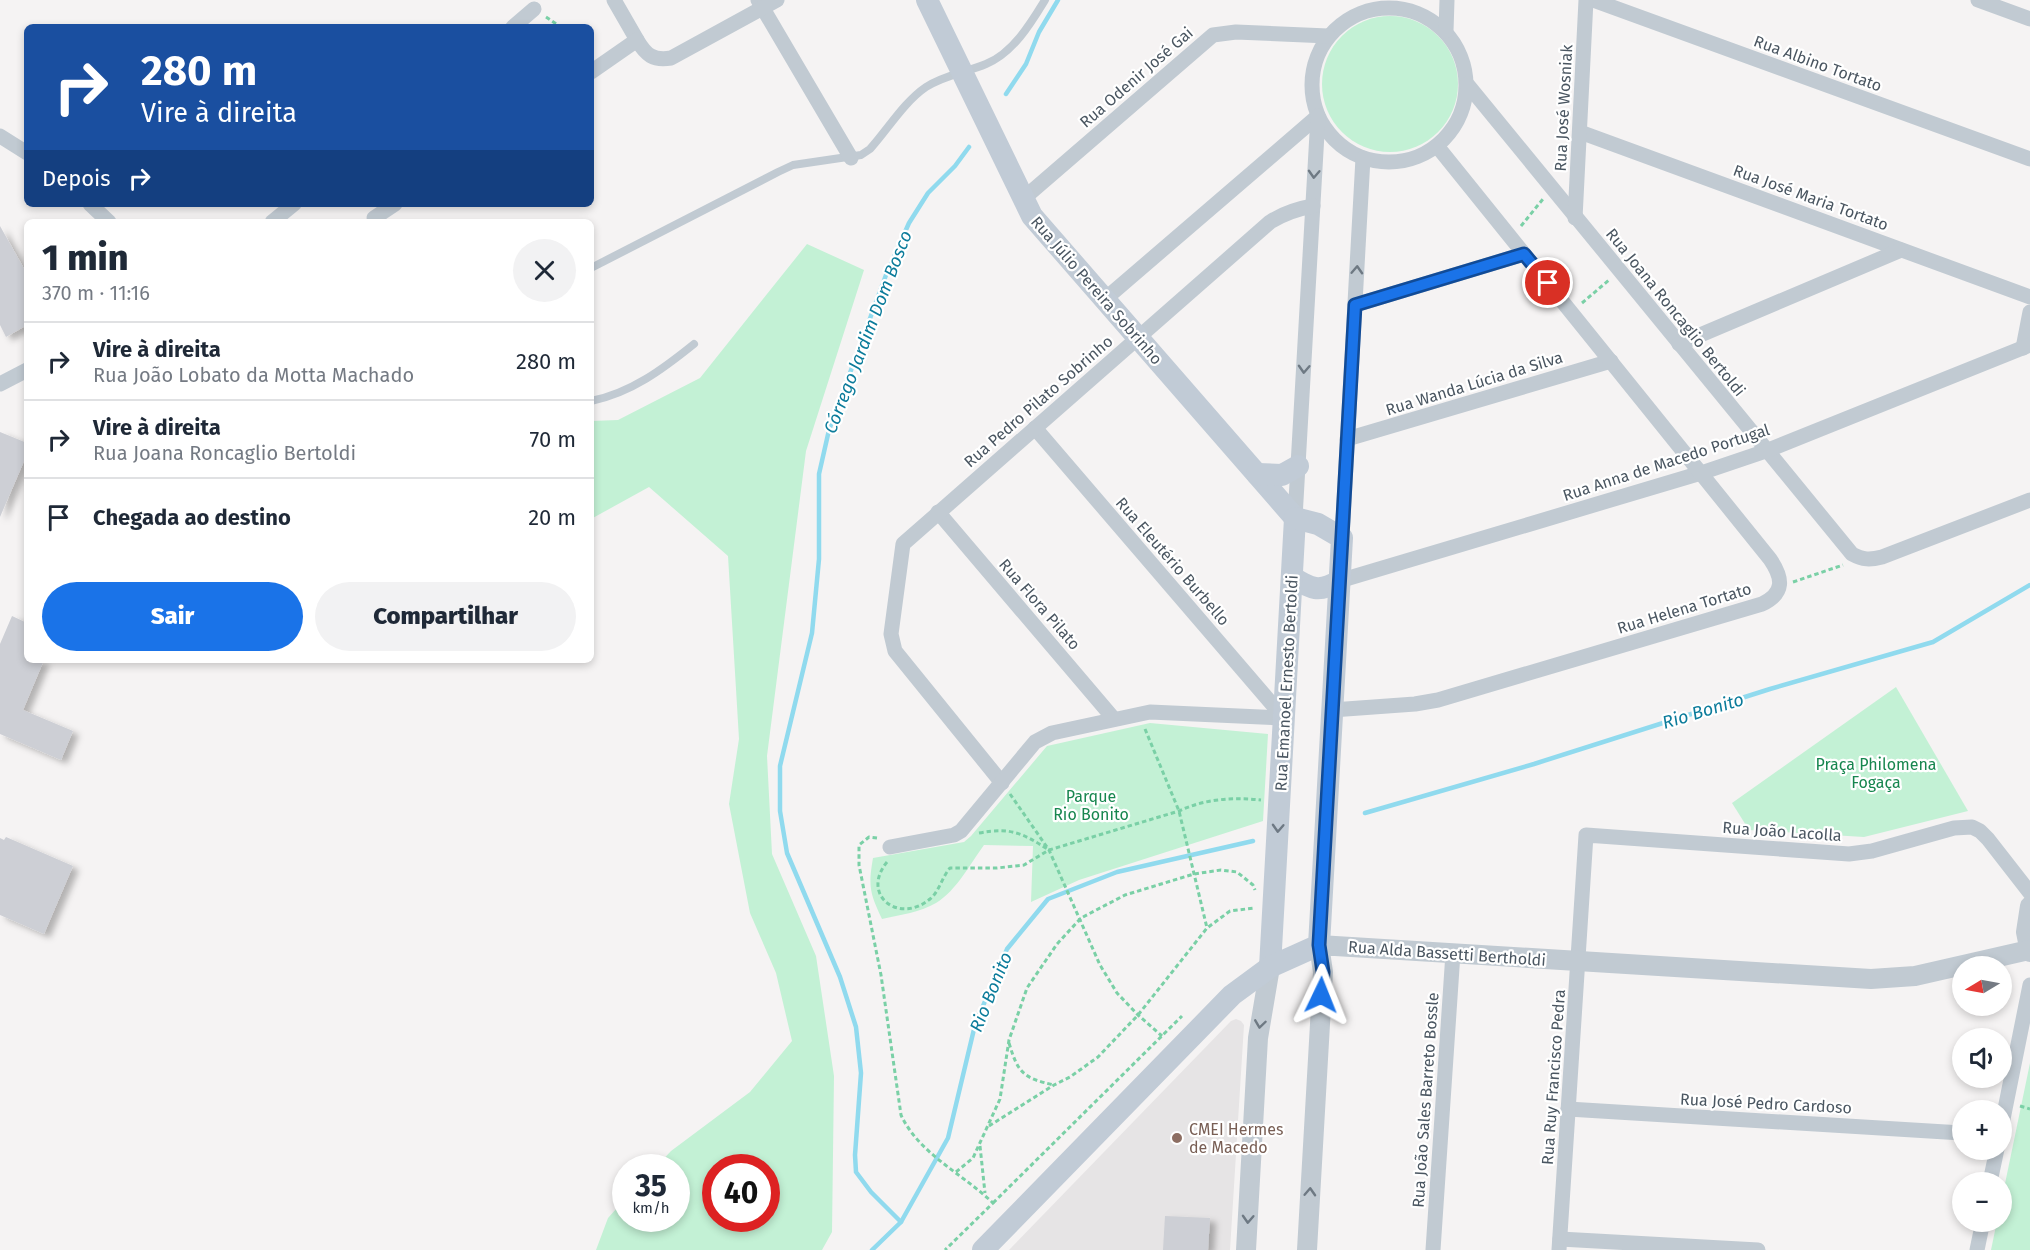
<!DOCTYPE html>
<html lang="pt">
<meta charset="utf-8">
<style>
:root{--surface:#fff;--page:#f2f2f3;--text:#1f2937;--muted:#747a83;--line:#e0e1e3;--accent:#1a73e8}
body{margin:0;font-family:"Fira Sans",sans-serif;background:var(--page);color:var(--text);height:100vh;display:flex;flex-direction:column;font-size:22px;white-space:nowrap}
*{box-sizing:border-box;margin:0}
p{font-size:20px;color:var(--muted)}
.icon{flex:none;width:33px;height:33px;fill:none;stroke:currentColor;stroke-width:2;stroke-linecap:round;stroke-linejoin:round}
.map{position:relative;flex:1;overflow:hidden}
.details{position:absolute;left:24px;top:219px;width:570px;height:444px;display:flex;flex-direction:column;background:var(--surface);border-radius:9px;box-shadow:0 3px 9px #0003}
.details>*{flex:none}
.hud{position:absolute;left:24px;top:24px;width:570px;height:183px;border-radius:9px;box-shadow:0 3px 9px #0003;background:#1a4fa0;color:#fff;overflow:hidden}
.needle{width:39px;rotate:260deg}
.tools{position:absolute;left:1952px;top:956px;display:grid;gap:12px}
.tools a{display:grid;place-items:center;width:60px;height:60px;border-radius:50%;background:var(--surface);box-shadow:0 3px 9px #0003;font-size:30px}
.speed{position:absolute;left:612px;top:1154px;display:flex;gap:12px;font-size:30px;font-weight:700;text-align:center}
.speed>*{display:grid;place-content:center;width:78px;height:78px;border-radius:50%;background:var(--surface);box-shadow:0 3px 9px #0003;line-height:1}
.speed small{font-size:15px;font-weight:400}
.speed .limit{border:9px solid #d22;background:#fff;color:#111}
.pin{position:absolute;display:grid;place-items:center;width:51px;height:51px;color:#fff;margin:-26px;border:3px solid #fff;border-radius:50%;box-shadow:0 2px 6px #0007}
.me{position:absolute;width:66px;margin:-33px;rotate:2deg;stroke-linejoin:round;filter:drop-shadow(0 0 4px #0008)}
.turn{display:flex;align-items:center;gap:21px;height:126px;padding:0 18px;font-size:27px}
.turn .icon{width:78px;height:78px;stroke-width:2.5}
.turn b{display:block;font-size:42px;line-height:51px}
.then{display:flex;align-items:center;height:57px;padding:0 18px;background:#0003;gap:12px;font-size:22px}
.round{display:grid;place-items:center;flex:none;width:63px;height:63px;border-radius:32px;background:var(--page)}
.summary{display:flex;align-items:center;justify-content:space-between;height:102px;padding:0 18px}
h1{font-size:36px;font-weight:800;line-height:45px}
.cta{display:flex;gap:12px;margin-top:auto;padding:12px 18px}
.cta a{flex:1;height:69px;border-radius:36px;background:var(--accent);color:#fff;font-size:24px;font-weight:800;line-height:69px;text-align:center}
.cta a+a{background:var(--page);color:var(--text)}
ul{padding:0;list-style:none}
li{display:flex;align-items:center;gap:18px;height:78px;padding:0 18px;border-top:2px solid var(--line)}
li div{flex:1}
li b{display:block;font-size:22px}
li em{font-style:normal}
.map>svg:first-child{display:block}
</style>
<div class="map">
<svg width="2030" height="1250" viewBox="0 0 2030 1250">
<defs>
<filter id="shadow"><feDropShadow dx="6" dy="4" stdDeviation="3" flood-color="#0004"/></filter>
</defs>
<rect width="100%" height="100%" fill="#f5f3f3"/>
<!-- education -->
<polygon fill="#e6e4e5" points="1236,1019 1241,1021 1244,1025 1230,1250 1009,1250 1231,1021"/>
<!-- green -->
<g fill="#c3f1d5" fill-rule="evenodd">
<circle cx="1390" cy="84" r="68"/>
<path d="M807,244l57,26 -58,181 -39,305 5,98 44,102 18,120 -2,156 -10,18h-226l12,-32 17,-19 1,19h50v-51h-20l15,-16 79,-59 42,-51 -16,-68 -26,-60 -21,-109 10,-65 -11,-183 -79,-69 -58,32v-98l27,-1 82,-42zM716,1167h50v51h-50z"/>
<polygon points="1896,687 1968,811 1864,837 1749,830 1732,803"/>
<path d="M1150,723l118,11 -5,87 -184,59 -48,22 2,-56 -49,-1c-14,19 -27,45 -48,58 -15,9 -36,12 -54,16 -12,-26 -14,-32 -9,-61l91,-16 7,-6 76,-90z"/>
<polygon points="2030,1063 2030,1250 1991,1250 1997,1221 2001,1221 2001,1203"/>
</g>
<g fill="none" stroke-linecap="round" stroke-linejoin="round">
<!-- stream -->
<g stroke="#90daee" stroke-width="4.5">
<polyline points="1006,94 1026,64 1039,32 1058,0"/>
<polyline points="1365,813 1534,764 1770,689 1933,642 2030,585"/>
<polyline points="901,1222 871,1192 856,1172 855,1155 861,1073 856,1027 840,977 787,853 780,811 780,766 812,633 819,559 819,474 829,430 886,275 909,223 928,193 955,166 969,147"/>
<polyline points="872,1250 901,1222 948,1138 975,1025 1007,949 1048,899 1117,872 1253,841"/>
</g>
</g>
<!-- building -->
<g fill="#cdcfd5" filter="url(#shadow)">
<polygon points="0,226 27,274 27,325 6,337 0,325"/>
<polygon points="0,432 27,443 27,454 0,517"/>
<polygon points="12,616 27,623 27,660 44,660 23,710 73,731 61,760 0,734 0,644"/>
<polygon points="6,837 73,866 44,934 0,915 0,838 4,840"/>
<polygon points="1165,1216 1210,1218 1208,1250 1163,1250"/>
</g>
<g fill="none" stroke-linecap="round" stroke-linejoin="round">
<!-- path -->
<g stroke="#7ad0a6" stroke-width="3" stroke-dasharray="4.5 3" stroke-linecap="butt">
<polyline points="546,17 561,27"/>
<polyline points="1521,226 1543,199"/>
<polyline points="1582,303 1609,280"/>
<polyline points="1793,582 1843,565"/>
<polyline points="1145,729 1179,811 1207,928"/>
<polyline points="1010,794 1049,850 1100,965 1117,993 1138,1015 1162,1036"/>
<path d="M979,833c32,-6 43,0 70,17"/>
<path d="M877,838l-8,-1 -10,8v20l22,110 20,140c18,39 62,59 92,88l-48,47"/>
<path d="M887,862c-27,33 12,63 43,37 9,-7 12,-22 20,-31h47l27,-3 25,-15 130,-39c25,-12 54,-14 82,-11"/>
<path d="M1009,1043c9,30 14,35 45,42"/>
<polyline points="2020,1106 2030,1109"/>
<polyline points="989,1126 1054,1085 1070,1077 1098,1057 1138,1015 1207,928 1230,911 1254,908"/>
<polyline points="980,1146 985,1193"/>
<polyline points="956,1172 973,1158 1000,1099 1009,1040 1027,988 1057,944 1081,918 1125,895 1194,874 1221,870 1237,872 1253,885 1255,890"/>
<polyline points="993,1203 1182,1016"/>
</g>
<!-- service -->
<g stroke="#c1cad2" stroke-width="8">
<path d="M591,268l187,-96 15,-7 68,-10 9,-6c18,-20 34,-47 56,-62 18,-12 41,-15 60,-23 27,-11 45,-41 59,-64"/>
<path d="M591,401c40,-8 72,-32 103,-57"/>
</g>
<!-- minor -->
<g stroke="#c1cad2" stroke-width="15">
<polyline points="614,0 637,40"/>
<polyline points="758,0 851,158"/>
<polyline points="1593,0 2030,159"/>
<polyline points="1978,0 2030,19"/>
<circle cx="1389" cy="85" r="77"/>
<polyline points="513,27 534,9"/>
<polyline points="1446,31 1447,0"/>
<path d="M591,72l46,-32c9,15 16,21 34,18l106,-58"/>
<path d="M1467,84l385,470c11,6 18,6 30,3l148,-57"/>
<polyline points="1580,132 2030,297"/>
<polyline points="0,136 27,153"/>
<polyline points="1023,199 1213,35 1236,32 1328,36"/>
<polyline points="90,204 109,222"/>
<polyline points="374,218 395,204"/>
<polyline points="1575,218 1586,0"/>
<polyline points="272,222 294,204"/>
<polyline points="1104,300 1318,116"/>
<polyline points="1355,305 1524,254"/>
<polyline points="1679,344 1901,250"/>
<polyline points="2023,348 2030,312"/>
<polyline points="0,384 27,370"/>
<polyline points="1035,428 1284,718"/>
<polyline points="1347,439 1611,361"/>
<polyline points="938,512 1114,719"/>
<polyline points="1295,518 1318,116"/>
<polyline points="1342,538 1363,158"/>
<polyline points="1339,581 1701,473 1766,451 2030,345"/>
<path d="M1332,710l83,-6 23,-4 324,-96c23,-11 21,-26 8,-45l-333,-413"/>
<path d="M1002,783l-107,-132 -4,-17 12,-90 367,-322c14,-9 26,-13 43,-16"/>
<polyline points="890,847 954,835 961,831 1035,742 1052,733 1150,712 1284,718"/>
<polyline points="1568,1109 1962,1133"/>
<polyline points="2001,1129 2030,985"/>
<polyline points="1990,1182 1997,1149"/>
<polyline points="1560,1239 1758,1250"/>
<polyline points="1433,1250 1453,953"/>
<polyline points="1559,1250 1586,835 1849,854 1872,851 1954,828 1972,827 1980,831 1988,839 2030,893"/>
<polyline points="1977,1250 1983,1221"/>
</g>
<!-- tertiary -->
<g stroke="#c1cad2" stroke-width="20">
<polyline points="2030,906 2026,932 2030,952"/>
<polyline points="1246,1250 1258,1038 1270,967"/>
<polyline points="1307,1250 1323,972 1319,945 1871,979 1915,976 2029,950"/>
</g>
<!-- secondary -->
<g stroke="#c1cbd6" stroke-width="22">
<polyline points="927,0 1032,216 1295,518"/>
<polyline points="1257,474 1282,475 1298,466"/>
<path d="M1292,577c19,12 27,16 47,4"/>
<polyline points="1270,967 1295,518"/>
<polyline points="983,1250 1232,995 1270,967 1319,945 1342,538 1318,524 1295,518"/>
</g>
</g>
<!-- one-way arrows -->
<defs><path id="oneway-chevron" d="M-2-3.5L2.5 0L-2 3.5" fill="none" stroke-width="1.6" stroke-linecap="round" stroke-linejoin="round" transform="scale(1.5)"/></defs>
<g stroke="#6e7983">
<use href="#oneway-chevron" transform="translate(1314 174) rotate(93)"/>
<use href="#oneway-chevron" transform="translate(1357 270) rotate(-87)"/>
<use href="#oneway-chevron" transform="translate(1304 369) rotate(93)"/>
<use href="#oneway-chevron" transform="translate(1260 1024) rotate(98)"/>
<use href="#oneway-chevron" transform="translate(1310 1192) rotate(-87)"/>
<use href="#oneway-chevron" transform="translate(1248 1219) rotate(93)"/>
</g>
<use stroke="#6e7984" href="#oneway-chevron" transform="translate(1278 828) rotate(93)"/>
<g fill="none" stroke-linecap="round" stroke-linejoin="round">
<defs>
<polyline id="route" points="1321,995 1323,972 1319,945 1355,305 1524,254 1548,283"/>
</defs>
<!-- route casing -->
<use href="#route" stroke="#114b97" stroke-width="15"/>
<!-- route -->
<use href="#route" stroke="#1a73e8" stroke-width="10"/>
</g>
<!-- markers -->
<circle fill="#8d6e63" stroke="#fff" stroke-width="2" cx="1177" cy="1138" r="6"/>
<g text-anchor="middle" stroke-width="4.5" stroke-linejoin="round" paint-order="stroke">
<!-- street labels -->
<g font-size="16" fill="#4a5661" stroke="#fff">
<text transform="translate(1818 63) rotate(20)" y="6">Rua Albino Tortato</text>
<text transform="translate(1136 77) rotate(-41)" y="6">Rua Odenir José Gai</text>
<text transform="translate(1563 108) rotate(-87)" y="6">Rua José Wosniak</text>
<text transform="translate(1811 197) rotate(20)" y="6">Rua José Maria Tortato</text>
<text transform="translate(1097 290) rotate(49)" y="6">Rua Júlio Pereira Sobrinho</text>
<text transform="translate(1676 312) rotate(51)" y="6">Rua Joana Roncaglio Bertoldi</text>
<text transform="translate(1474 383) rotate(-17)" y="6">Rua Wanda Lúcia da Silva</text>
<text transform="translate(1038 401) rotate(-41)" y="6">Rua Pedro Pilato Sobrinho</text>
<text transform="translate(1666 462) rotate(-18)" y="6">Rua Anna de Macedo Portugal</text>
<text transform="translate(1173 561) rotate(49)" y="6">Rua Eleutério Burbello</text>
<text transform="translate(1040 604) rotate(49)" y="6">Rua Flora Pilato</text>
<text transform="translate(1684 608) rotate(-17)" y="6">Rua Helena Tortato</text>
<text transform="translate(1286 683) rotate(-87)" y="6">Rua Emanoel Ernesto Bertoldi</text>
<text transform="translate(1782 831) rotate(4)" y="6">Rua João Lacolla</text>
<text transform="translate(1447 953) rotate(4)" y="6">Rua Alda Bassetti Bertholdi</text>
<text transform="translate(1553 1077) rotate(-86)" y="6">Rua Ruy Francisco Pedra</text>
<text transform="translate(1425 1100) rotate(-86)" y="6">Rua João Sales Barreto Bossle</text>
<text transform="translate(1766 1103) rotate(3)" y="6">Rua José Pedro Cardoso</text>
</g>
<!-- park labels -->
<g font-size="16" fill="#17864f" stroke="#fff">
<text x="1876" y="770">Praça Philomena<tspan x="1876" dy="18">Fogaça</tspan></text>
<text x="1091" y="802">Parque<tspan x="1091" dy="18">Rio Bonito</tspan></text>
</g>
<!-- education labels -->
<g font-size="16" fill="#785e54" stroke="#fff" text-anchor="start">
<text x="1189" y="1135">CMEI Hermes<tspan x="1189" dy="18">de Macedo</tspan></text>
</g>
<!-- water labels -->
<g font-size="18" font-style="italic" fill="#0c7c9b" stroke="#fff">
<text transform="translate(868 332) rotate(-69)" y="6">Córrego Jardim Dom Bosco</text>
<text transform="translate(1703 711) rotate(-17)" y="6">Rio Bonito</text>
<text transform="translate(991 992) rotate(-68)" y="6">Rio Bonito</text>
</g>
</g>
</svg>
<div class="tools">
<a><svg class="needle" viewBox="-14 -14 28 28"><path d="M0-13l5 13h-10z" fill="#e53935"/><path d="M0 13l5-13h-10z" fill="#747a83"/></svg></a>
<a><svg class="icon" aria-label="sound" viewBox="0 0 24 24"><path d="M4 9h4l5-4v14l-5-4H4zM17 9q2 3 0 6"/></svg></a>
<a>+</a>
<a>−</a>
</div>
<div class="speed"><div>35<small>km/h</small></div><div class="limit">40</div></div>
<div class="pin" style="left:1548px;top:283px;background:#d93025"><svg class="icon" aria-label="arrive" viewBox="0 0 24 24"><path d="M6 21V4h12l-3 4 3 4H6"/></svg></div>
<svg class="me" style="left:1321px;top:995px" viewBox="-20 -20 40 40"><path d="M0-17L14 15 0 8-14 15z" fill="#1a73e8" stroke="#fff" stroke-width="4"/></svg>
<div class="hud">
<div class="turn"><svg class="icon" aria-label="right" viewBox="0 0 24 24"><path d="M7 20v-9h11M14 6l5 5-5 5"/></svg><div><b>280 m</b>Vire à direita</div></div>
<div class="then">Depois<svg class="icon" aria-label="right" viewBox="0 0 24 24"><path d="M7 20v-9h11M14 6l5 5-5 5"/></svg></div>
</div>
<section class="details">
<div class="summary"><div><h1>1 min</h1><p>370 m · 11:16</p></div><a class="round"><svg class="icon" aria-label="close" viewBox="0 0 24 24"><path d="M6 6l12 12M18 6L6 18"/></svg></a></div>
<ul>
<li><svg class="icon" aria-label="right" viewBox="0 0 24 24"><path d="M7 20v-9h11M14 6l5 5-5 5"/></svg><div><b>Vire à direita</b><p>Rua João Lobato da Motta Machado</p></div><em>280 m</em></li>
<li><svg class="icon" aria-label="right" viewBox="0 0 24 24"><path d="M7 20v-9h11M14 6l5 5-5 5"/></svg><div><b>Vire à direita</b><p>Rua Joana Roncaglio Bertoldi</p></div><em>70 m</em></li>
<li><svg class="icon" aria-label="arrive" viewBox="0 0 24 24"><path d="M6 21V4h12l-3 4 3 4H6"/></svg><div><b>Chegada ao destino</b></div><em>20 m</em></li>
</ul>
<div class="cta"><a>Sair</a><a>Compartilhar</a></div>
</section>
</div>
